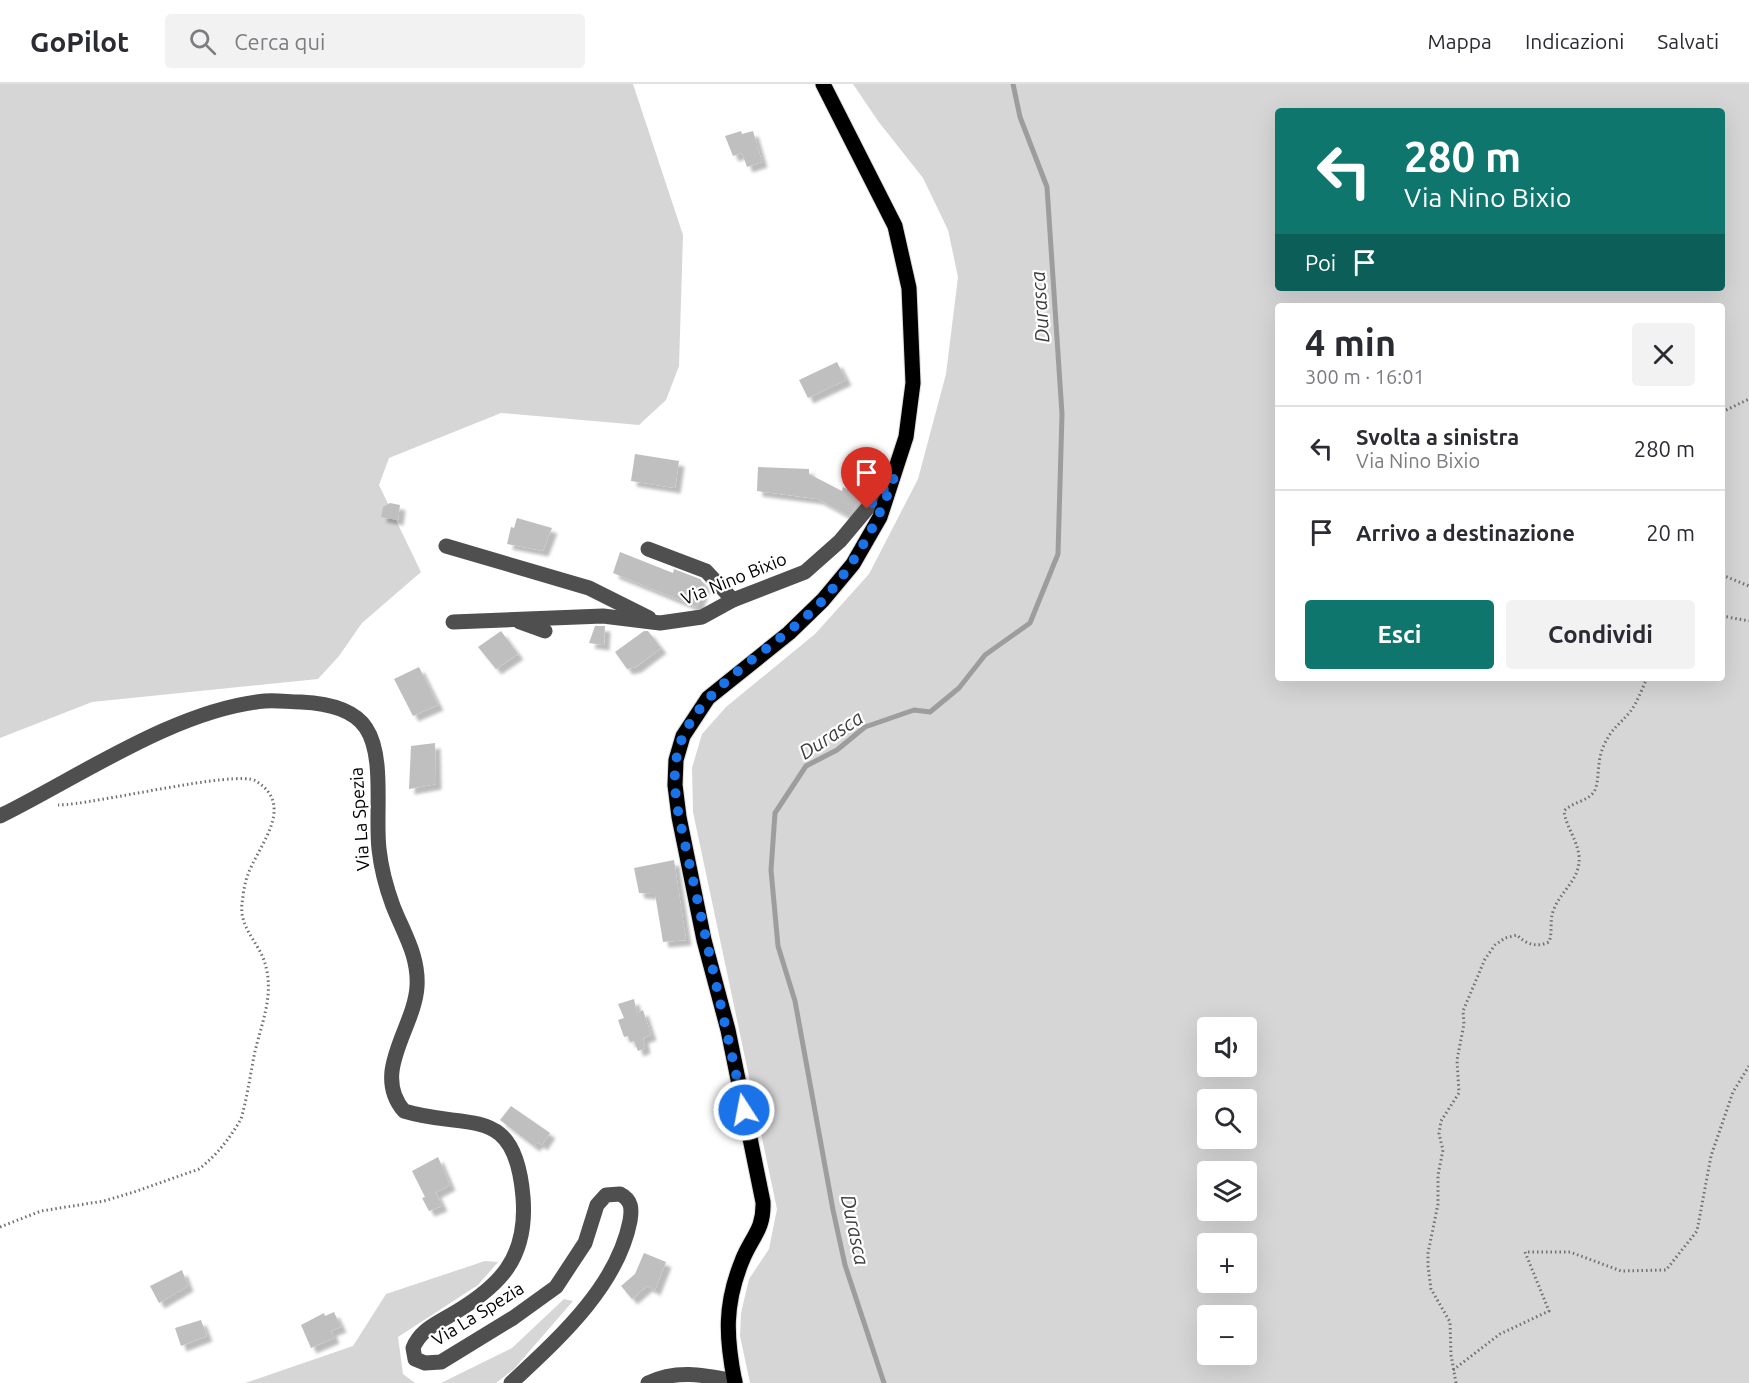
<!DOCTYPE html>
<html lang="it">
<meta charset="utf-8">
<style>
:root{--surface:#fff;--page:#f2f2f3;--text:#2b2b33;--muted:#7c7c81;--line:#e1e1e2;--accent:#0f766e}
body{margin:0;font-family:Ubuntu,sans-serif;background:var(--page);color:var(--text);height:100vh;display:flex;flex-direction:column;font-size:22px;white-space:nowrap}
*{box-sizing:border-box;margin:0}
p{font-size:20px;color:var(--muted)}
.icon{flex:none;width:33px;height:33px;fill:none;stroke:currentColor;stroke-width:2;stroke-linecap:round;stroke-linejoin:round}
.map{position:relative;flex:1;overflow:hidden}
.panel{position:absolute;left:1275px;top:219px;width:450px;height:378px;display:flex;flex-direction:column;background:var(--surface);border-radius:6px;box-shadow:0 6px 24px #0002}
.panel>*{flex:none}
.guide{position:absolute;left:1275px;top:24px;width:450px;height:183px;border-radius:6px;box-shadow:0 6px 24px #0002;background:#0f766e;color:#fff;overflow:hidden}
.fabs{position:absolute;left:1197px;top:933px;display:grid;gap:12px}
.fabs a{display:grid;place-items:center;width:60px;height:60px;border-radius:6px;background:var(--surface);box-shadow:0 6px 24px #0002;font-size:30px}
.pin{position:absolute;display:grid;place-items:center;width:51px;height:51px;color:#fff;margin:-62px -26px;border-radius:50% 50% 50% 0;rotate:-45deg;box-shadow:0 0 6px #0007}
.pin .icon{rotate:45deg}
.me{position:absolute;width:66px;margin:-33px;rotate:349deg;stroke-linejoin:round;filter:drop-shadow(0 0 4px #0008)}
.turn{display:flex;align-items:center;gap:21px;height:126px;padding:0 30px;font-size:27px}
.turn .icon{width:78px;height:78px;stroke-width:2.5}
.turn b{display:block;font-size:42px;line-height:51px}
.then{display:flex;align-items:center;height:57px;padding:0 30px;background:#0003;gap:12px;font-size:22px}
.round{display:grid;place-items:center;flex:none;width:63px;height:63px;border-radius:6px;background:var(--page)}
.headline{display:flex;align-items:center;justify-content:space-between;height:102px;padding:0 30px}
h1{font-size:36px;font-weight:700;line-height:45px}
.cta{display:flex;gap:12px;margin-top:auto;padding:12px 30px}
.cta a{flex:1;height:69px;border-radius:6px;background:var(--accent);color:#fff;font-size:24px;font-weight:700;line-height:69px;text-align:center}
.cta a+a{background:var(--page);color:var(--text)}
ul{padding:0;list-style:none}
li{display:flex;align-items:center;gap:18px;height:84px;padding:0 30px;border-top:2px solid var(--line)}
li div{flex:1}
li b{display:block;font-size:22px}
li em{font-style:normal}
header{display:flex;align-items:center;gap:36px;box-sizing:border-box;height:84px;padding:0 30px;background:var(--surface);border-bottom:2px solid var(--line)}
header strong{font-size:28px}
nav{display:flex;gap:33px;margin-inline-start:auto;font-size:21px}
.search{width:420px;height:54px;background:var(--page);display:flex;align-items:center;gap:15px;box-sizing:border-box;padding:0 21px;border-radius:6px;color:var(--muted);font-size:22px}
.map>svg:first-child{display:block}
</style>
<header>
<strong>GoPilot</strong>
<div class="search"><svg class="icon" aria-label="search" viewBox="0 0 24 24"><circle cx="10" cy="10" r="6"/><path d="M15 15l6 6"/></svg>Cerca qui</div>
<nav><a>Mappa</a><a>Indicazioni</a><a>Salvati</a></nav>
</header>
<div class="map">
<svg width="1749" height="1299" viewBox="0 0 1749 1299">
<defs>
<filter id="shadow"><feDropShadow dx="5.5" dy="5.5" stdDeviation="1.5" flood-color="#0004"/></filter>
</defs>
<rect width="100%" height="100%" fill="#fff"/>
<!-- green -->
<g fill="#d6d6d6" fill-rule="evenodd">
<polygon points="0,0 633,0 683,151 679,282 666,316 639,341 501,329 389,374 379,401 421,488 362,539 339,572 318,595 92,618 0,654"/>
<path d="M853,0h896v1299h-999l-10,-47 1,-23 8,-34 20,-30 8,-40 -84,-397 -1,-44 10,-34 24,-27 89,-73 54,-60 49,-95 28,-105 12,-97 -10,-47 -25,-52 -45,-57zM1278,27h444v177h-444zM1278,222h444v372h-444zM1208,944h38v38h-38zM1208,1016h38v38h-38zM1208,1088h38v38h-38zM1208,1160h38v38h-38zM1208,1232h38v38h-38z"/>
<polygon points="485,1177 498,1178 478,1201 398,1253 403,1290 415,1299 245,1299 353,1262 386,1210"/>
<polygon points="564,1215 573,1217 514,1285 496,1299 441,1299 512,1264"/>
</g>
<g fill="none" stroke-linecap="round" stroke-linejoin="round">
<!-- stream -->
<polyline stroke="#9d9d9d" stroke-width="5" points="884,1299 845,1181 833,1126 795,917 778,862 771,786 775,729 806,682 837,666 865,643 914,626 930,628 959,604 985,571 1030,539 1058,470 1062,330 1047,103 1020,33 1013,0"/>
</g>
<!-- building -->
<g fill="#bfbfbf" filter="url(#shadow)">
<polygon points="741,47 742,50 753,47 762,78 747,83 742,69 733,72 725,52"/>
<polygon points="837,278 846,296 808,314 799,296"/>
<polygon points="635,370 679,377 675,404 631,397"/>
<polygon points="758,383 809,385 809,390 842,407 843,403 862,413 849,432 818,415 757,407"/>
<polygon points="390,419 400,421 398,436 381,433 383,423"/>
<polygon points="517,434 552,444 543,467 507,460 511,443 514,444"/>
<polygon points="620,468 673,489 674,485 700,495 705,501 697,523 613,489"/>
<polygon points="595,542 605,542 604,561 589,559"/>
<polygon points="501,547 518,570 496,585 478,563"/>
<polygon points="644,547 648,547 661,564 636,583 627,585 615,568"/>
<polygon points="419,583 438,621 413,632 394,595"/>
<polygon points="435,659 436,700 409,705 411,662"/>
<polygon points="674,776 686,856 663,858 655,810 639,809 634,784"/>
<polygon points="634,915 637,929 643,926 651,951 643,954 645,964 638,967 634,957 630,958 628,952 624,953 618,936 624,934 618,920"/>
<polygon points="511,1022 550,1049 542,1061 538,1058 534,1062 500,1036"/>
<polygon points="438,1073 450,1101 433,1110 436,1109 442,1122 429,1127 422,1114 425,1113 412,1087"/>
<polygon points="644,1169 666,1178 655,1206 647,1202 632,1215 621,1202 635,1190"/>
<polygon points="182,1186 188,1202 159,1219 150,1202"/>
<polygon points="334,1228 341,1243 331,1247 334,1254 311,1264 301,1241 324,1229 325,1232"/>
<polygon points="201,1236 207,1252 181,1262 175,1244"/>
</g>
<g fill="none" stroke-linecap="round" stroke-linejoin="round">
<defs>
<path id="major" d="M735,1299c-9,-45 -11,-78 7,-122 9,-24 22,-30 21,-59l-35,-172 -24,-90 -25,-123 -4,-32 1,-25 7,-24 25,-38 81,-65 34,-33 30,-36 27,-47 26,-80 7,-54 -4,-95 -14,-62 -72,-142"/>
</defs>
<!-- major casing -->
<use href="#major" stroke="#dbdbdb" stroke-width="17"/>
<!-- path -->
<g stroke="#717171" stroke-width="3" stroke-dasharray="1.5 3" stroke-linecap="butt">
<polyline points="1722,328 1749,315"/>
<polyline points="1722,491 1749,502"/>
<polyline points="1722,532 1749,537"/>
<path d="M0,1143l41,-16 63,-10 30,-9 65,-23c18,-14 31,-31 42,-50 6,-21 9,-42 13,-63 6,-29 20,-58 12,-89 -5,-23 -27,-38 -24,-63 1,-8 2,-18 5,-27 10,-31 50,-70 9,-96 -19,-12 -163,24 -198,24"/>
<polyline points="1453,1286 1500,1250 1549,1227 1525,1168 1570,1168 1621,1187 1666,1186 1697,1147 1711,1072 1733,1008 1749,982"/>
<path d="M1456,1299l-5,-28 -1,-33 -19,-33 -3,-23v-13l10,-49v-29l5,-25 -4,-16 2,-13 18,-28 -2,-33 7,-36 -1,-13 22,-52 10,-14 10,-7 12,-3c9,9 19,13 32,7 4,-11 0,-22 5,-33 8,-20 27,-30 25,-53 -2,-17 -13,-29 -15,-45 8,-9 26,-10 31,-21 5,-12 1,-27 9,-45 8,-17 15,-20 26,-33 7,-9 12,-23 17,-34"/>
</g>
<!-- minor -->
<g stroke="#4f4f4f" stroke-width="15">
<polyline points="446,462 589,504 649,534"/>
<polyline points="648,465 706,487 733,516"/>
<polyline points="453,538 603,532 660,539 702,533 733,516 805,488 840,457 892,395"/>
<polyline points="520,538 545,547"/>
<path d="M0,732c79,-39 177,-107 265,-115 12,-1 24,1 36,1 22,1 52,6 65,26 19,28 9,87 13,121 2,19 7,38 14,57 11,28 26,50 24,81 -3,42 -46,85 -13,124 65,20 111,-9 119,86 5,61 -23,90 -74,119 -15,9 -29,15 -36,32l2,11 10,4 16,-1 72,-44 43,-31 29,-44 12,-38 9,-10 14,-1c12,6 12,15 10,27 -13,66 -72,118 -119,162"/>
<path d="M648,1299c29,-14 56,-8 87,-2"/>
</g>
<!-- major -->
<use href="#major" stroke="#000" stroke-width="15"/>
</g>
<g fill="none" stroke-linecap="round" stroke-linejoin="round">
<!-- route -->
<path stroke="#1a73e8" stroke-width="10" stroke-dasharray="0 18" d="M744,1026l-65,-293c-3,-18 -6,-36 -3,-55 8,-71 103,-113 148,-163 32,-37 54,-76 70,-122l-27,32"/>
</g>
<g text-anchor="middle" stroke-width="4.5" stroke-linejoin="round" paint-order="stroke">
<!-- street labels -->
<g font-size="18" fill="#000" stroke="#fff">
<text transform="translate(734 495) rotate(-22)" y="6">Via Nino Bixio</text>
<text transform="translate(360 735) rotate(-94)" y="6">Via La Spezia</text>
<text transform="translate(478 1230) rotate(-32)" y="6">Via La Spezia</text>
</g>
<!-- water labels -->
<g font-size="20" font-style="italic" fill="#3e3e3e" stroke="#fff">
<text transform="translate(1040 223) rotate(-94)" y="7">Durasca</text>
<text transform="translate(831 651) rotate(-33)" y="7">Durasca</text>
<text transform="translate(855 1146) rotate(78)" y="7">Durasca</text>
</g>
</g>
</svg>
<div class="fabs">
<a><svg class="icon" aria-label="sound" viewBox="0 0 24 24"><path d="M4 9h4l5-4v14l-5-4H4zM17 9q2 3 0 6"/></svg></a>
<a><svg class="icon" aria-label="search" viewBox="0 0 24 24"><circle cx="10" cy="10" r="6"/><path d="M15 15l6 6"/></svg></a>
<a><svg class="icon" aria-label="layers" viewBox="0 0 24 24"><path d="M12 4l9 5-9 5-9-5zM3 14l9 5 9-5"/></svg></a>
<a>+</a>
<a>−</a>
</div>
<div class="pin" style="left:867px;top:425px;background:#d93025"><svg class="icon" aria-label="arrive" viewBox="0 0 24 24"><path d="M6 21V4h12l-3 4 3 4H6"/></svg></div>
<svg class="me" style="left:744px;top:1026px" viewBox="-20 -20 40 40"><circle r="17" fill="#1a73e8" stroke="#fff" stroke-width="3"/><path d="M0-11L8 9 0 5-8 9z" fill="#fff"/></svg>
<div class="guide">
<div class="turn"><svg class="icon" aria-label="left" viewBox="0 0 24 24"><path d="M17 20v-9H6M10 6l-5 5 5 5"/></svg><div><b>280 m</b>Via Nino Bixio</div></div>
<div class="then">Poi<svg class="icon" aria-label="arrive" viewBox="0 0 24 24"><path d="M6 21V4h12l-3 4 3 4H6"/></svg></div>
</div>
<section class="panel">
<div class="headline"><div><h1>4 min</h1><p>300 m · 16:01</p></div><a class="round"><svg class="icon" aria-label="close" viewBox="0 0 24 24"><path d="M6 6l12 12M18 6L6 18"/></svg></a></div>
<ul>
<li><svg class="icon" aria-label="left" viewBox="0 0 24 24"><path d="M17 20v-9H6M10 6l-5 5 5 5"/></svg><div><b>Svolta a sinistra</b><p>Via Nino Bixio</p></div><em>280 m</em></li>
<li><svg class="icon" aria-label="arrive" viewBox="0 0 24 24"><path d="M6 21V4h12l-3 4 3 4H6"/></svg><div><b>Arrivo a destinazione</b></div><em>20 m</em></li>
</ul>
<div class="cta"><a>Esci</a><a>Condividi</a></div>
</section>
</div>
